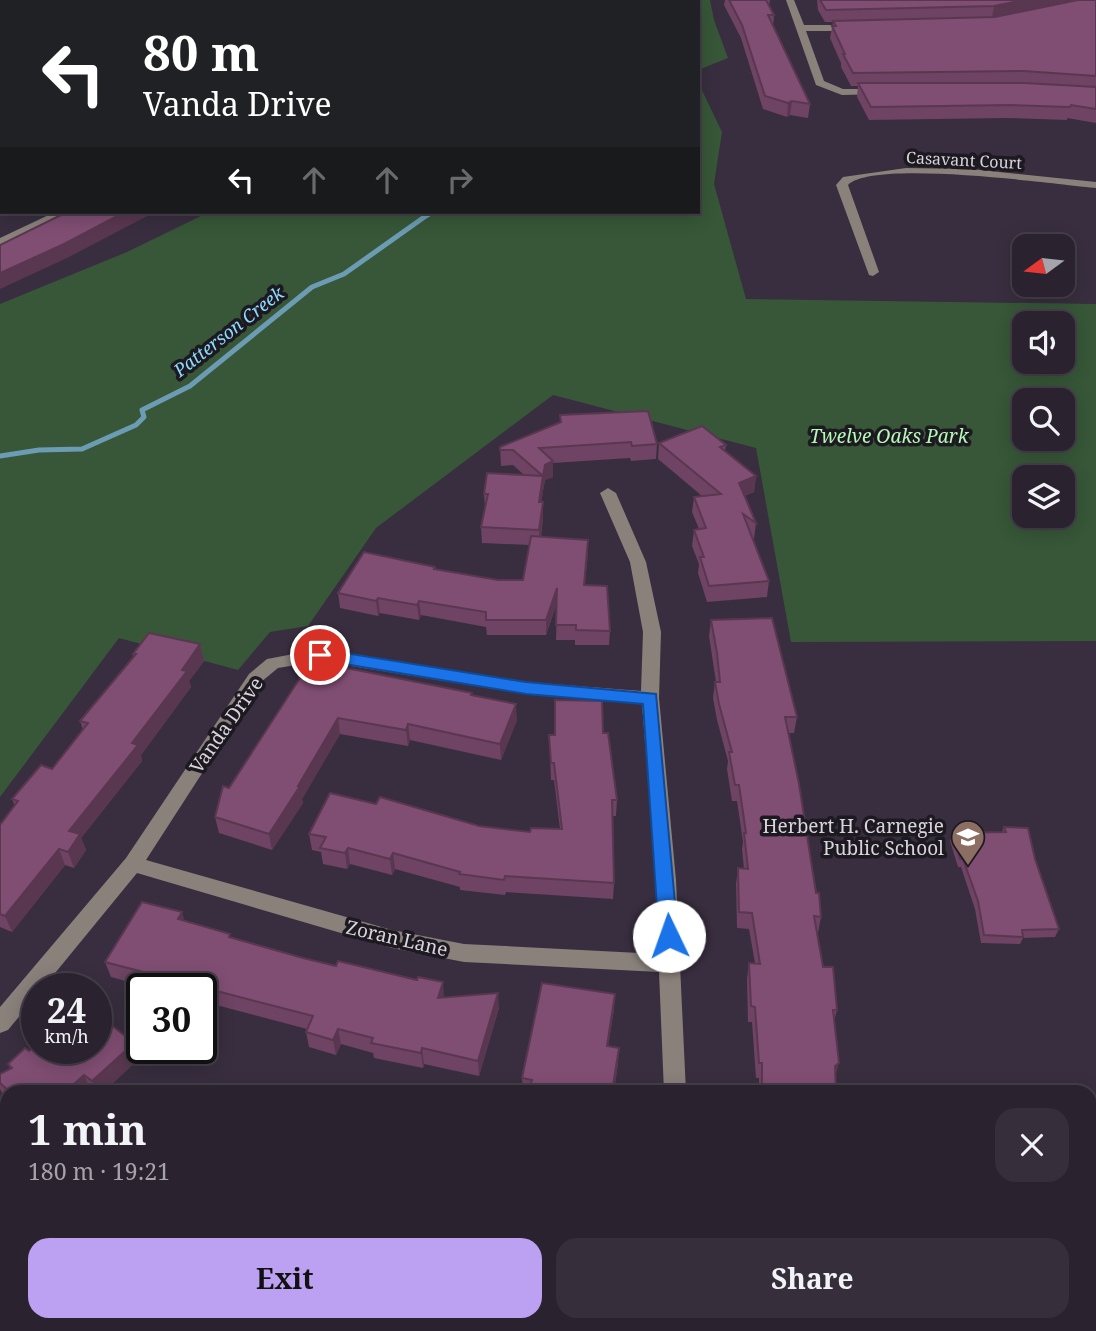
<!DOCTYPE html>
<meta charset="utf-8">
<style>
:root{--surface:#2a222f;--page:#362f3b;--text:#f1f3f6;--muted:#a5a4aa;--line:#463f4b;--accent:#bca0f2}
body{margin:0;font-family:"Noto Serif",serif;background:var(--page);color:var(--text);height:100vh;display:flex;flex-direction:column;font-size:26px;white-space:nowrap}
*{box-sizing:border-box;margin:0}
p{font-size:23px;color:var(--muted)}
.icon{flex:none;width:38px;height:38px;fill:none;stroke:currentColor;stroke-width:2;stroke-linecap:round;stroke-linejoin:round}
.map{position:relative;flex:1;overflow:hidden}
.side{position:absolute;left:0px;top:1085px;width:1097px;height:247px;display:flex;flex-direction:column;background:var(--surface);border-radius:21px 21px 0 0;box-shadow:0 4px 18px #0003,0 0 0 2px var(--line)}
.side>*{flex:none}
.banner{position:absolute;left:0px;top:0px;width:700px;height:214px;box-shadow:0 4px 18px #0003,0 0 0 2px var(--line);background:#202124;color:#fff;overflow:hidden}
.needle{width:46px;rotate:255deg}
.buttons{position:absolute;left:1012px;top:234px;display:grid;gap:14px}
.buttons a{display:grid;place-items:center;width:63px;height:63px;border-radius:14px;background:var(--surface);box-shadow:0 4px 18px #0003,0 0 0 2px var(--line);font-size:35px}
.speed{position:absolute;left:21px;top:973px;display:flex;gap:14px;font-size:35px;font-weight:700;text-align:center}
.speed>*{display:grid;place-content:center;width:91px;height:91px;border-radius:50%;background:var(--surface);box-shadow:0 4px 18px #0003,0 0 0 2px var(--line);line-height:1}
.speed small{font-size:18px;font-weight:400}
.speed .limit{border:4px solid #111;border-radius:10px;background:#fff;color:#111}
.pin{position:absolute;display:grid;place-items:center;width:60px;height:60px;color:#fff;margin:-30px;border:4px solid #fff;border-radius:50%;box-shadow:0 2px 7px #0007}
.me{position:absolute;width:77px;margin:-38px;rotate:357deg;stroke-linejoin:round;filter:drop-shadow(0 0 5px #0008)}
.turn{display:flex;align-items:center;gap:24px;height:147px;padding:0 28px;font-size:32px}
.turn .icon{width:91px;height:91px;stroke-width:2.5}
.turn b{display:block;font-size:49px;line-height:60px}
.lanes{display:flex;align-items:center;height:66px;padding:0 28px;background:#0003;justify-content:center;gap:35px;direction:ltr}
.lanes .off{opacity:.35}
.round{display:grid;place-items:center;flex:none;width:74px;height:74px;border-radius:21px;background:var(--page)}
.summary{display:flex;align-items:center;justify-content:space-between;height:119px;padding:0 28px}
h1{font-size:42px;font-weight:700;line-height:52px}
.action{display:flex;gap:14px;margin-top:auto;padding:14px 28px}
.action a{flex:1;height:80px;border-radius:21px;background:var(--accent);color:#111;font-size:28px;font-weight:700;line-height:80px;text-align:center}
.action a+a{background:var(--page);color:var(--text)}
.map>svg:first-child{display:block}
</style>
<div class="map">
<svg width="1096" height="1331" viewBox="0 0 1096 1331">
<rect width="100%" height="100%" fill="#382e3f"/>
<!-- green -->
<g fill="#375738" fill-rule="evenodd">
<polygon points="501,0 710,0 714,20 728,58 698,70 698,2"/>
<path d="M698,82l24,50 -8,52 32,115 350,5v337l-305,1 -35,-194 -203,-53 -177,133 -68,98 -38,6 -32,38 -119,-32 -119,159v-493l127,-52 82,-40h489zM1024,324h38v38h-38zM1024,401h38v38h-38zM1024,478h38v38h-38z"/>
</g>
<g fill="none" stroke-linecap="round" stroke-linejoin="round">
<!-- stream-far1 -->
<polyline stroke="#6c9bb4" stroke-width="4.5" points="428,215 432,212"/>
<!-- stream -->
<polyline stroke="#6c9bb4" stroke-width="5" points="0,456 39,450 82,449 136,425 144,417 142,410 190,386 312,287 344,274 430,213"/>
<!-- minor -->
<g fill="#8a817b" fill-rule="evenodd">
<polygon points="240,0 248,0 249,2 239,2"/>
<polygon points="404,0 412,0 413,2 403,2"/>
<polygon points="786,0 794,0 804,25 854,25 859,28 854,31 806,31 824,81 843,89 881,89 885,90 885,94 842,95 816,85"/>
<rect x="0" y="77" width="2" height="8"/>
<path d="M906,168l65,1 125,13v6c-42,-4 -222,-29 -248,-3l31,87 -6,4 -4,-1 -33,-90 7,-8z"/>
<polygon points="55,212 70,212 0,247 0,238"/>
<path d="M608,488l8,5 30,69 15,70 -2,66 17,182 10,212h-22l-5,-120 -195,-10 -72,-14 -255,-75 -95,116h-5v6l-29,35 -8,3v-26l126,-149 123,-184 18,-15 53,-10 206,33 115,9 2,-59 -13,-70 -30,-69zM320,661l206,33 116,10 14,176 3,74 -195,-10 -72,-14 -246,-70 115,-178 17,-14z"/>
<polygon points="198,1325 220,1325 222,1331 196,1331"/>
<polygon points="626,1325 652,1325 651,1331 625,1331"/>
<polygon points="985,1325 1040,1325 1043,1331 988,1331"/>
</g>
</g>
<!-- wall -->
<g fill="#6e4363">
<polygon points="0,0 2,2 2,52 0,51"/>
<polygon points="725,0 770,0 769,7 774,15 773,27 810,104 808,118 790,115 787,117 763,109 741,38 724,5"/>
<polygon points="817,0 1096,0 1096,123 1067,118 1067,120 1007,118 869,120 857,97 858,86 851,86 841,67 841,63 830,38 833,22 825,22 818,10"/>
<polygon points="0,118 2,120 2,176 0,175"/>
<polygon points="560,415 657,444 656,459 631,461 630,458 553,463 553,477 545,480 541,502 543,502 543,518 541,537 588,540 585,585 610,631 609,645 575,645 575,640 556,640 557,603 546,635 487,635 486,627 421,615 419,620 380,613 378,616 340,608 338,593 435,567 436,569 498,580 523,580 529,545 482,543 481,527 485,508 484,494 524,475 513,465 501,466 500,447 560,423"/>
<polygon points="659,443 726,445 725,451 756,476 754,492 744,496 756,523 754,539 753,538 769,581 767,597 707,602 698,573 699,564 692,546 694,530 699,529 692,512 694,497 702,496 658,459"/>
<polygon points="711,620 797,717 794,733 789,733 821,917 818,933 817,933 823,967 837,1010 834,1021 836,1092 759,1092 759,1078 756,1078 752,1022 748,1022 747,979 749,963 755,963 749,929 737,928 736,884 738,868 744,869 742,849 743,842 737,801 732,801 727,769 728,761 717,720 713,698 715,682 716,682 709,636"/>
<polygon points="200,644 204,661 189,681 191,687 141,755 142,761 81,838 86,850 74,868 65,865 12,932 0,927 0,825 15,806 12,799 52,769 83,730 80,721 134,657 133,654"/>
<polygon points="311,661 472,693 472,695 517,720 501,760 410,740 408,746 340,734 302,799 303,803 272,850 219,833 215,817 229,788"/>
<polygon points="603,733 617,800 616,816 613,816 614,883 613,899 506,892 505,895 460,890 460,887 395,869 392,875 350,864 347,869 323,864 321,852 312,850 309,834 479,826 530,832 560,829 554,780 551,780 549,735"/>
<polygon points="1004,827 1035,859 1059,929 1055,937 1023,938 1020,944 981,943 975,909 961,867 958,867 950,841 953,833 1002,832"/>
<polygon points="185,921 231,937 444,998 499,1008 479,1076 424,1064 423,1068 374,1058 373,1053 341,1044 336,1055 309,1047 306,1032 307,1029 201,1001 201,989 154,989 111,977 105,962"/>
<polygon points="614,1009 608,1046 618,1063 614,1092 523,1092 522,1078"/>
<polygon points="29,1051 140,1058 103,1092 94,1092 91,1090 88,1092 7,1092 7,1097 2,1093 0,1089 0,1074 10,1069 8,1064"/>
<polygon points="1090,1147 1096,1148 1096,1240 1090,1238"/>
<polygon points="7,1250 7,1297 0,1295 0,1263"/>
</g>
<!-- shaded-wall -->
<g fill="#5a3750">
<polygon points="368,0 380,0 378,2 367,2"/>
<polygon points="1025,0 1083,0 992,18 994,6"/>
<polygon points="792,101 790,115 787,117 788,103"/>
<polygon points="125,212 155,212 67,258 0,289 0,273"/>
<polygon points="553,461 553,477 545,480 543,491 543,476 545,465"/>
<polygon points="543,476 543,492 539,518 539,502"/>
<polygon points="756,476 754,492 737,499 739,483"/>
<polygon points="543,502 543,518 539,546 539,530"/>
<polygon points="588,540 588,555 583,600 584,585"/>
<polygon points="557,588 557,603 546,635 546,620"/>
<polygon points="378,598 380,613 378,616 376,601"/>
<polygon points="419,601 421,615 419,620 417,605"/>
<polygon points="200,644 204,661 189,681 191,687 141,755 142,761 81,838 86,850 74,868 68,852 69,831 132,743"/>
<polygon points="516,704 517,720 501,760 500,744"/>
<polygon points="338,718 340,734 302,799 303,803 272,850 269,834"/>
<polygon points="408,724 410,740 408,746 406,730"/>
<polygon points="348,848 350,864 347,869 345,853"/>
<polygon points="59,849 65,865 12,932 5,916"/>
<polygon points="393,853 395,869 392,875 390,859"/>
<polygon points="182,912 187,928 178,919"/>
<polygon points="443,982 444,997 438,998"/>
<polygon points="498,993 499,1008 479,1076 478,1061"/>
<polygon points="615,994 614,1009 606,1061 607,1046"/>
<polygon points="338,1029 341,1044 336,1055 333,1040"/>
<polygon points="134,1043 140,1058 103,1092 97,1092 92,1081"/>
<polygon points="422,1048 424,1064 423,1068 421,1053"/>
<polygon points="619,1048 618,1063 614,1092 612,1092"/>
<polygon points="839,1063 835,1078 835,1066"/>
<polygon points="84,1075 91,1090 88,1092 65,1092"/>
<polygon points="0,1133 7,1148 7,1157 0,1161"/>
<polygon points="556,1325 561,1325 559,1331 553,1331"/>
</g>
<!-- building -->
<g fill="#804e73" stroke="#5a3750" stroke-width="2">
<polygon points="0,0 58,0 79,2 2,2 2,42 0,41 1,22 0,21"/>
<polygon points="99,0 235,0 237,2 97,2"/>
<polygon points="264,0 368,0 367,2 262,2"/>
<rect x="436" y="0" width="33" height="2"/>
<polygon points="729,0 766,0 774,15 768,15 810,104 792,101 788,103 765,96 742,25"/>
<polygon points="820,0 1025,0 994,6 826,10"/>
<polygon points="1078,0 1096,0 1096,76 1024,71 853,73 843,54 845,54 832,26 836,26 833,21 995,17"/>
<polygon points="858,83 1024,83 1096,87 1096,109 1071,105 1070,107 1010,105 871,107"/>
<polygon points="0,118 2,120 2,164 0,163"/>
<polygon points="67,212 125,212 64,244 0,273 0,245"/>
<polygon points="648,411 657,444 632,446 631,442 539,448 553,461 545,465 543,476 513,450 500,450 500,447 561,422 560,415"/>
<polygon points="702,426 726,445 720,447 756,476 739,483 756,523 743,514 769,581 709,586 700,557 704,557 694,530 706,528 694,497 721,494 659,443"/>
<polygon points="487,473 543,476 539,502 543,502 539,530 481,527 488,494 484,494"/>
<polygon points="531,536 588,540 584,585 607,586 610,631 576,630 576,625 556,625 557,588 546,620 486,620 486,612 419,601 417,605 378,598 376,601 338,593 364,552 435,567 434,569 498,580 523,580"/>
<polygon points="772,618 797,717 785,717 799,784 816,893 819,893 821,917 814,916 823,967 833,967 837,1010 833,1010 839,1063 835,1066 836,1092 762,1092 762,1063 759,1063 755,1007 751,1006 749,963 760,964 752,913 739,912 738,868 748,869 744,833 746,833 739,785 735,785 729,752 732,752 719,704 715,682 720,682 717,653 711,620"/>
<polygon points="149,633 200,644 182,670 187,671 132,743 138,745 69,831 80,834 68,852 59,849 5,916 0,914 0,825 18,801 12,799 41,765 52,769 88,723 80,721 136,654 133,654"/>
<polygon points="311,661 472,693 471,695 516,704 500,744 408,724 406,730 338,718 298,786 300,786 269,834 215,817 223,786 229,788"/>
<polygon points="555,700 602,701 603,733 608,733 617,800 612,800 614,883 505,876 504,880 459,874 460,872 393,853 390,859 348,848 345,853 320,848 326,837 309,834 330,793 376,804 380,797 479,826 530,832 531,828 562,829 554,763 551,763 549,735 555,735"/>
<polygon points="1004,827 1028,828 1035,859 1059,929 1022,930 1023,937 984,935 978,901 963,859 960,859 953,833 1006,832"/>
<polygon points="142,902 182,912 178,919 230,934 229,937 303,958 336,966 338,961 417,980 418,977 443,982 438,998 498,993 478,1061 422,1048 421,1053 371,1043 373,1038 338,1029 333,1040 306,1032 313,1016 105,962"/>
<polygon points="542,983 615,994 607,1046 619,1048 612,1092 528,1092 532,1080 522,1078"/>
<polygon points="96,1013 134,1043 92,1081 84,1075 65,1092 10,1092 0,1083 0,1074 12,1068 8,1064 25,1048 29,1051 37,1044 37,1048 96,1048"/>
<polygon points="1090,1147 1096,1148 1096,1224 1090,1222"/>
<polygon points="7,1250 7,1287 0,1285 0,1263"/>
<polygon points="452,1325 556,1325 553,1331 451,1331 450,1330"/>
<polygon points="724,1325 796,1325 815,1328 815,1331 724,1331"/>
</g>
<!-- route -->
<polygon fill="#1a73e8" stroke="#114b97" stroke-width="2" points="320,649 526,682 656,694 678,936 676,941 669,943 662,941 659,936 643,704 526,694 314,659 312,655"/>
<!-- icons -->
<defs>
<symbol id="school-pin" viewBox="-11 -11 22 30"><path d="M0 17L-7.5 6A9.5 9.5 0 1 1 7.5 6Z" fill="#8d6e63" stroke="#1d1920"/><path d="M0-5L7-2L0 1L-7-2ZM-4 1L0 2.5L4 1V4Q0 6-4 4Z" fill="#fff"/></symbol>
</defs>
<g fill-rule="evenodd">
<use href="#school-pin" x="949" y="818" width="38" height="52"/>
</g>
<g text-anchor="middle" stroke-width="7" stroke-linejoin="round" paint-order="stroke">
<!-- far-street labels -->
<g font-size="16" fill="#d9d3dd" stroke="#1d1920">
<text transform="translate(964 160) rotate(3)" y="6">Casavant Court</text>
</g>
<!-- far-water labels -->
<g font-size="18" font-style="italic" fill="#8ddaff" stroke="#1d1920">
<text transform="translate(229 332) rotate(-38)" y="6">Patterson Creek</text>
</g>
<!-- park labels -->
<g font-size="19" font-style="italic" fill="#b4f9b5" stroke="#1d1920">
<text x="889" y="443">Twelve Oaks Park</text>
</g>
<!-- street labels -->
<g font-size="19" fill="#d9d3dd" stroke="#1d1920">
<text transform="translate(226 725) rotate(-55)" y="7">Vanda Drive</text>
<text transform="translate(397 938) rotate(13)" y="7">Zoran Lane</text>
</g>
<!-- poi labels -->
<g font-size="19" fill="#d9d3dd" stroke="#1d1920" text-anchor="end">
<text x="944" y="833">Herbert H. Carnegie<tspan x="944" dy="22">Public School</tspan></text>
</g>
</g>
</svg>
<div class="buttons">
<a><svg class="needle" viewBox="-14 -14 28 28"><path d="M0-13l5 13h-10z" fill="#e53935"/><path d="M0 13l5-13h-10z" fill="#a5a4aa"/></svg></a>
<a><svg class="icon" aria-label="sound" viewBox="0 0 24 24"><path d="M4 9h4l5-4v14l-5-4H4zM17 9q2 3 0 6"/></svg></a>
<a><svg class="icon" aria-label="search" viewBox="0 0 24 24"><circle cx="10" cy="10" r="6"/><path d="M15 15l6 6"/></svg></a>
<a><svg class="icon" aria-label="layers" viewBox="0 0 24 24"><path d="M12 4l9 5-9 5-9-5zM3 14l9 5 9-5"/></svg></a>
</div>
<div class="speed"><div>24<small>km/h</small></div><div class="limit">30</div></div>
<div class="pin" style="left:320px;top:655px;background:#d93025"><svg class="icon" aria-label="arrive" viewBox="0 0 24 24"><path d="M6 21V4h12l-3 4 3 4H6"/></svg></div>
<svg class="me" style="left:669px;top:936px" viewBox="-20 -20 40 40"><circle r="19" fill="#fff"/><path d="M0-13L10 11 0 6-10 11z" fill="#1a73e8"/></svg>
<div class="banner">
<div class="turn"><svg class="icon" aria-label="left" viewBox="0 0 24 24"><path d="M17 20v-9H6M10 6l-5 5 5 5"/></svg><div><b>80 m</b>Vanda Drive</div></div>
<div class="lanes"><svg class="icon" aria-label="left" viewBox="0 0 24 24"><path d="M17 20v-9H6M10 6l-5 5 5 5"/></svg><svg class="icon off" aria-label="ahead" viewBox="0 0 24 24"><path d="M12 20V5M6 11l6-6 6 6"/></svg><svg class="icon off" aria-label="ahead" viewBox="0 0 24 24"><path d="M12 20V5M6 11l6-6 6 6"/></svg><svg class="icon off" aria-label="right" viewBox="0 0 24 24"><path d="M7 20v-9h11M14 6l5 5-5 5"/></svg></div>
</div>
<section class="side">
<div class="summary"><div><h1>1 min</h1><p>180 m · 19:21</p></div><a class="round"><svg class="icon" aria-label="close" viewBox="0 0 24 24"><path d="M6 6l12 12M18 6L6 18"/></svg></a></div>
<div class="action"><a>Exit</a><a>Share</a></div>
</section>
</div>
